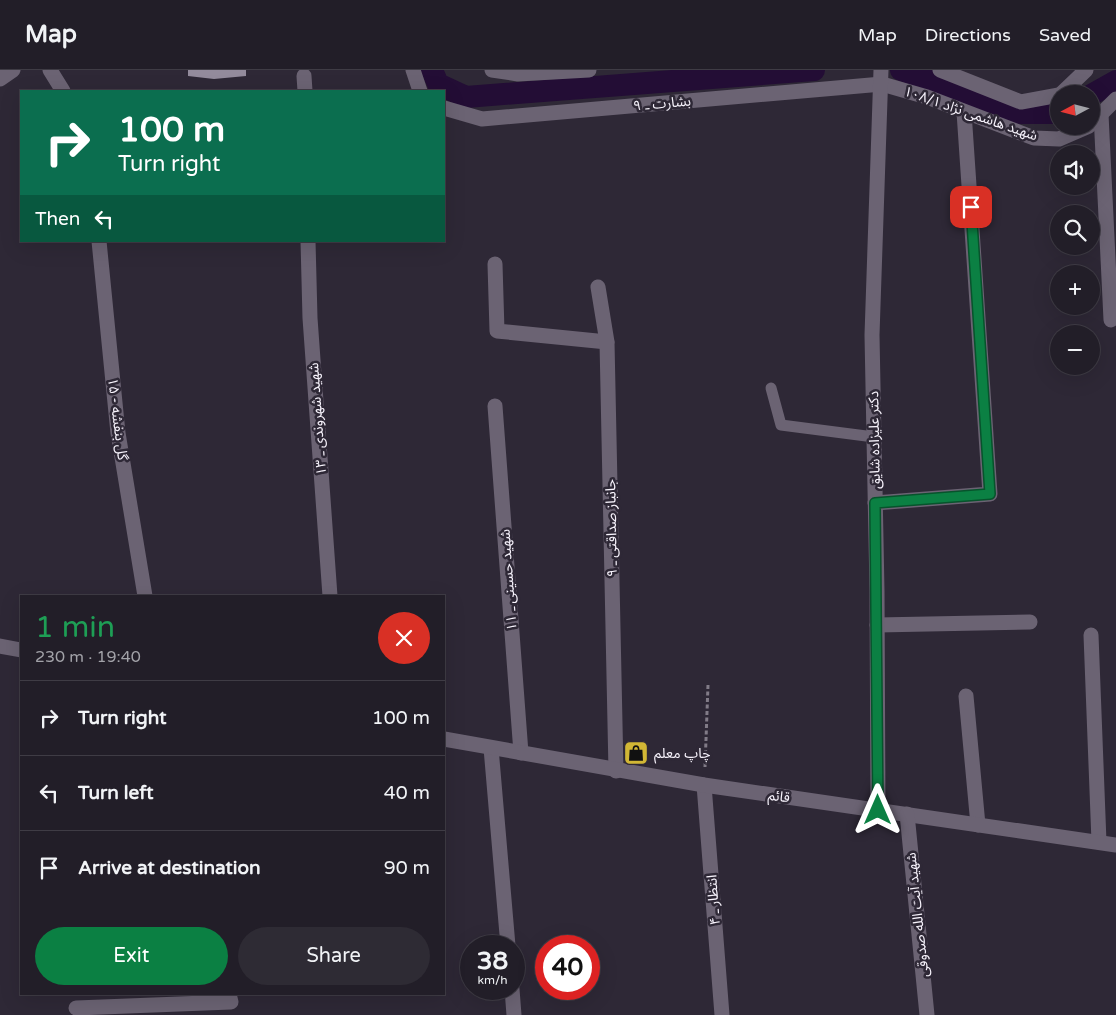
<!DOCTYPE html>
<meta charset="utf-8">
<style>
:root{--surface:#221e28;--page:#2e2b34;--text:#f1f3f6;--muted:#a2a2a8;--line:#3f3c45;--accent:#0b8043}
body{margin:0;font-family:"Varela Round","Noto Sans Arabic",sans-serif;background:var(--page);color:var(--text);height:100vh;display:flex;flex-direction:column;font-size:19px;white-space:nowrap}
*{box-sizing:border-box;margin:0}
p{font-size:16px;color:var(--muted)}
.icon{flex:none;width:28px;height:28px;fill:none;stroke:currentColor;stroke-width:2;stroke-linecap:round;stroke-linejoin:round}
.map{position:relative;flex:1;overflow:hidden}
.panel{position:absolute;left:20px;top:525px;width:425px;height:400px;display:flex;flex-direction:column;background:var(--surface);border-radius:0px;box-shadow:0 5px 20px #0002,0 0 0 1px var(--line)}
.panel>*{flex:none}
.banner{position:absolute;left:20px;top:20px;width:425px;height:152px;border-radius:0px;box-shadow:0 5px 20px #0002,0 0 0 1px var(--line);background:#0b6e4f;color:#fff;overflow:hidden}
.needle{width:32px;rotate:263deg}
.controls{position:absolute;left:1050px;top:15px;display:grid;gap:10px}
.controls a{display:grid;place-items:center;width:50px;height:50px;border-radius:50%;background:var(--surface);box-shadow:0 5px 20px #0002,0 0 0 1px var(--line);font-size:25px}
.speed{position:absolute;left:460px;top:865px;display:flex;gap:10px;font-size:25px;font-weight:700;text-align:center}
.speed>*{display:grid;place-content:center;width:65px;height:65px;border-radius:50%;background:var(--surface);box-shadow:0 5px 20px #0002,0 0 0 1px var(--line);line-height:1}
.speed small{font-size:12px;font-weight:400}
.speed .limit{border:8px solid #d22;background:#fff;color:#111}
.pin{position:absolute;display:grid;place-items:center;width:42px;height:42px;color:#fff;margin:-21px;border-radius:10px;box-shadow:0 2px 8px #0006}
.me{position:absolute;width:55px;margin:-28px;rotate:0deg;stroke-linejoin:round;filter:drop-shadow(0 0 4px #0008)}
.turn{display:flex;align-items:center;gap:18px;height:105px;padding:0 15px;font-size:22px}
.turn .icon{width:65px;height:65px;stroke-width:2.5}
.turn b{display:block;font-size:35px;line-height:42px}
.then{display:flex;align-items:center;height:48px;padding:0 15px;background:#0003;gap:10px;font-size:19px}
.round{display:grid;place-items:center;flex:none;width:52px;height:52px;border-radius:26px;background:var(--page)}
.overview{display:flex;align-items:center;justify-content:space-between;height:85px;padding:0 15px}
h1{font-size:30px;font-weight:600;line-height:38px;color:#1e9e55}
.primary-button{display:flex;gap:10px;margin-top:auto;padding:10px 15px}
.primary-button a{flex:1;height:58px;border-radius:30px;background:var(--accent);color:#fff;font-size:20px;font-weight:600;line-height:58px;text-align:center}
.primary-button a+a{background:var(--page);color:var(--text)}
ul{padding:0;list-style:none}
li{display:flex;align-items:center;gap:15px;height:75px;padding:0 15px;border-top:1px solid var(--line)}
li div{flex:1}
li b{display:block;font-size:19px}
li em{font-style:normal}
header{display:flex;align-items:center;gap:30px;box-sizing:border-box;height:70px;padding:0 25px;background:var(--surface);border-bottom:1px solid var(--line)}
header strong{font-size:24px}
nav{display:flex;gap:28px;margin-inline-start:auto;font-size:18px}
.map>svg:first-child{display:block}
</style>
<header>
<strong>Map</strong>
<nav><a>Map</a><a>Directions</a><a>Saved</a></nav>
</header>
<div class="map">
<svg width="1116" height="945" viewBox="0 0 1116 945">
<rect width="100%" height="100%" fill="#2e2836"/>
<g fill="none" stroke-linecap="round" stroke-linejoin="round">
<!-- canal -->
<g stroke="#230d35" stroke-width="22">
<polyline points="432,0 438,14 466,27 814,0"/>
<polyline points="901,0 1019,43 1054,43 1059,41"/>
<polyline points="1091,25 1116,11"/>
</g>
</g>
<!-- building -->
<polygon fill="#938b9c" points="188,0 246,0 246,6 214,9 188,6"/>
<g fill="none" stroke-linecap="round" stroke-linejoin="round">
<!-- path -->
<polyline stroke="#817b87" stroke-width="3" stroke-dasharray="4 2.5" stroke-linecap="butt" points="705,697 708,615"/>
<!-- lane -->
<polyline stroke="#6b6373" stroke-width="11" points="771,318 781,355 874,367"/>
<!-- street -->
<g stroke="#6b6373" stroke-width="15">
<polyline points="50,0 63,21"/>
<polyline points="413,0 420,21"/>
<polyline points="492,0 518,4 589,0"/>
<polyline points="940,0 1021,32 1059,25"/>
<polyline points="304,6 305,21"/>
<polyline points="1061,24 1086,0"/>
<polyline points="444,38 482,49 882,14 927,27 1034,68 1059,69 1089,56"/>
<polyline points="1101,44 1111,250"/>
<polyline points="1094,51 1116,29"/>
<polyline points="99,171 118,363 145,526"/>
<polyline points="308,171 310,248 330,526"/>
<polyline points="495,194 497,261 607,272"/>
<polyline points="598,217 607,272 616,701"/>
<polyline points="495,336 521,683"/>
<polyline points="875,433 990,424 964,42"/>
<polyline points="877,555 1030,552"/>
<polyline points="1091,565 1099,772"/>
<polyline points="966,626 978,755"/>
<polyline points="491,678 508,876"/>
<polyline points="704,715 722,945"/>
<polyline points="512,919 514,945"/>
<polyline points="76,938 231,932 229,924"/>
</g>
<!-- secondary -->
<g stroke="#6b6373" stroke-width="15">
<polyline points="0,9 13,0"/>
<polyline points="0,576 21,580"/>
<polyline points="444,669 704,715 1116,775"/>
<polyline points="878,740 877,521 872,265 881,0"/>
<polyline points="907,744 927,945"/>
</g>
</g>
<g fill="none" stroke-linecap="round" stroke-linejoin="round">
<defs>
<polyline id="route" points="878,740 875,433 990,424 971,137"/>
</defs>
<!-- route casing -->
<use href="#route" stroke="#07532c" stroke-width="12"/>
<!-- route -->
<use href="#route" stroke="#0b8043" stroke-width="9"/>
</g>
<!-- icons -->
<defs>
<symbol id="shop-square" viewBox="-11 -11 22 22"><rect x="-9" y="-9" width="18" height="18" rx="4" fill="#d2b735" stroke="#2e2836"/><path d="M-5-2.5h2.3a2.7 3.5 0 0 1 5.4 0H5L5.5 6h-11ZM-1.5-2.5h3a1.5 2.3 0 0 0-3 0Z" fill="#111"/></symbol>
</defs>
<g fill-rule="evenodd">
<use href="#shop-square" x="622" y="669" width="28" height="28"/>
</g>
<g text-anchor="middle" stroke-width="5" stroke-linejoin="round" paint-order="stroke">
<!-- street labels -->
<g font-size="14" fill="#f7f3fc" stroke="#2e2836">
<text transform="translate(662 33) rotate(-5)" y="5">بشارت ـ ۹</text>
<text transform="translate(971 43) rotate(19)" y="5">شهید هاشمی نژاد ۱۰۸/۱</text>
<text transform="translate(118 349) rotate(83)" y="5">گل بنفشه - ۱۵</text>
<text transform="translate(317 349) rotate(-94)" y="5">شهید شهروندی ـ ۱۳</text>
<text transform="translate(874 370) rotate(-91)" y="5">دکتر علیزاده شایق</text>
<text transform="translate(611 458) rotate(-91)" y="5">جانباز صداقتی ـ ۹</text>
<text transform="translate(508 510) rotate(-94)" y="5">شهید حسینی ـ ۱۱</text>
<text transform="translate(779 726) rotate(8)" y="5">قائم</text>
<text transform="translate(713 830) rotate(-94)" y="5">انتظار ـ ۴</text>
<text transform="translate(917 845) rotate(-96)" y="5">شهید آیت الله صدوقی</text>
</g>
<!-- poi labels -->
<g font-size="14" fill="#f7f3fc" stroke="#2e2836" text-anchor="start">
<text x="654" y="688">چاپ معلم</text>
</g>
</g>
</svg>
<div class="controls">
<a><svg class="needle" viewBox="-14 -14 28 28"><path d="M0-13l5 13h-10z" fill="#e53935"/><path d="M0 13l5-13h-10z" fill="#a2a2a8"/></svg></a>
<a><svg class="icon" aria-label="sound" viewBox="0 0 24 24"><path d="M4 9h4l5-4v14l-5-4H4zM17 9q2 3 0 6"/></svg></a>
<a><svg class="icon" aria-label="search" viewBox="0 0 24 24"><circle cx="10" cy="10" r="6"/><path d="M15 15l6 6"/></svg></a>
<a>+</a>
<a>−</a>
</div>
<div class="speed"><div>38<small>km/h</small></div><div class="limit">40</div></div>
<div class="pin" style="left:971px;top:137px;background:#d93025"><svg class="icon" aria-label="arrive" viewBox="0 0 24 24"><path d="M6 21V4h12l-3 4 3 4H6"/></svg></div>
<svg class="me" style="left:878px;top:740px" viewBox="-20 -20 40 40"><path d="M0-17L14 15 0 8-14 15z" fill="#0b8043" stroke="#fff" stroke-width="4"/></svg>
<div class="banner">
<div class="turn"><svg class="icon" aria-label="right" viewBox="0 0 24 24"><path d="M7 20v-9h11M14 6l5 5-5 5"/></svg><div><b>100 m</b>Turn right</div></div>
<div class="then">Then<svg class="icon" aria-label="left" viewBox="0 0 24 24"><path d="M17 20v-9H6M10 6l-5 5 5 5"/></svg></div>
</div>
<section class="panel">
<div class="overview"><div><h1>1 min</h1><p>230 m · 19:40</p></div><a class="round" style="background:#d93025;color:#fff"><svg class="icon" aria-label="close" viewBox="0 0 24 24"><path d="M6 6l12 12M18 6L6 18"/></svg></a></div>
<ul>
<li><svg class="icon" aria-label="right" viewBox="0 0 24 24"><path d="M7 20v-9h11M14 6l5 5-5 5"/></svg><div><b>Turn right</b></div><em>100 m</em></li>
<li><svg class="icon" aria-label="left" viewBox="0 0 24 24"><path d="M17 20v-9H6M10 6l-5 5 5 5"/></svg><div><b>Turn left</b></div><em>40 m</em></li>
<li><svg class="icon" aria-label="arrive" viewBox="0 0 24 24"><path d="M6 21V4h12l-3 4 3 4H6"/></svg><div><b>Arrive at destination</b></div><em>90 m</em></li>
</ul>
<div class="primary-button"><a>Exit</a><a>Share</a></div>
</section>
</div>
